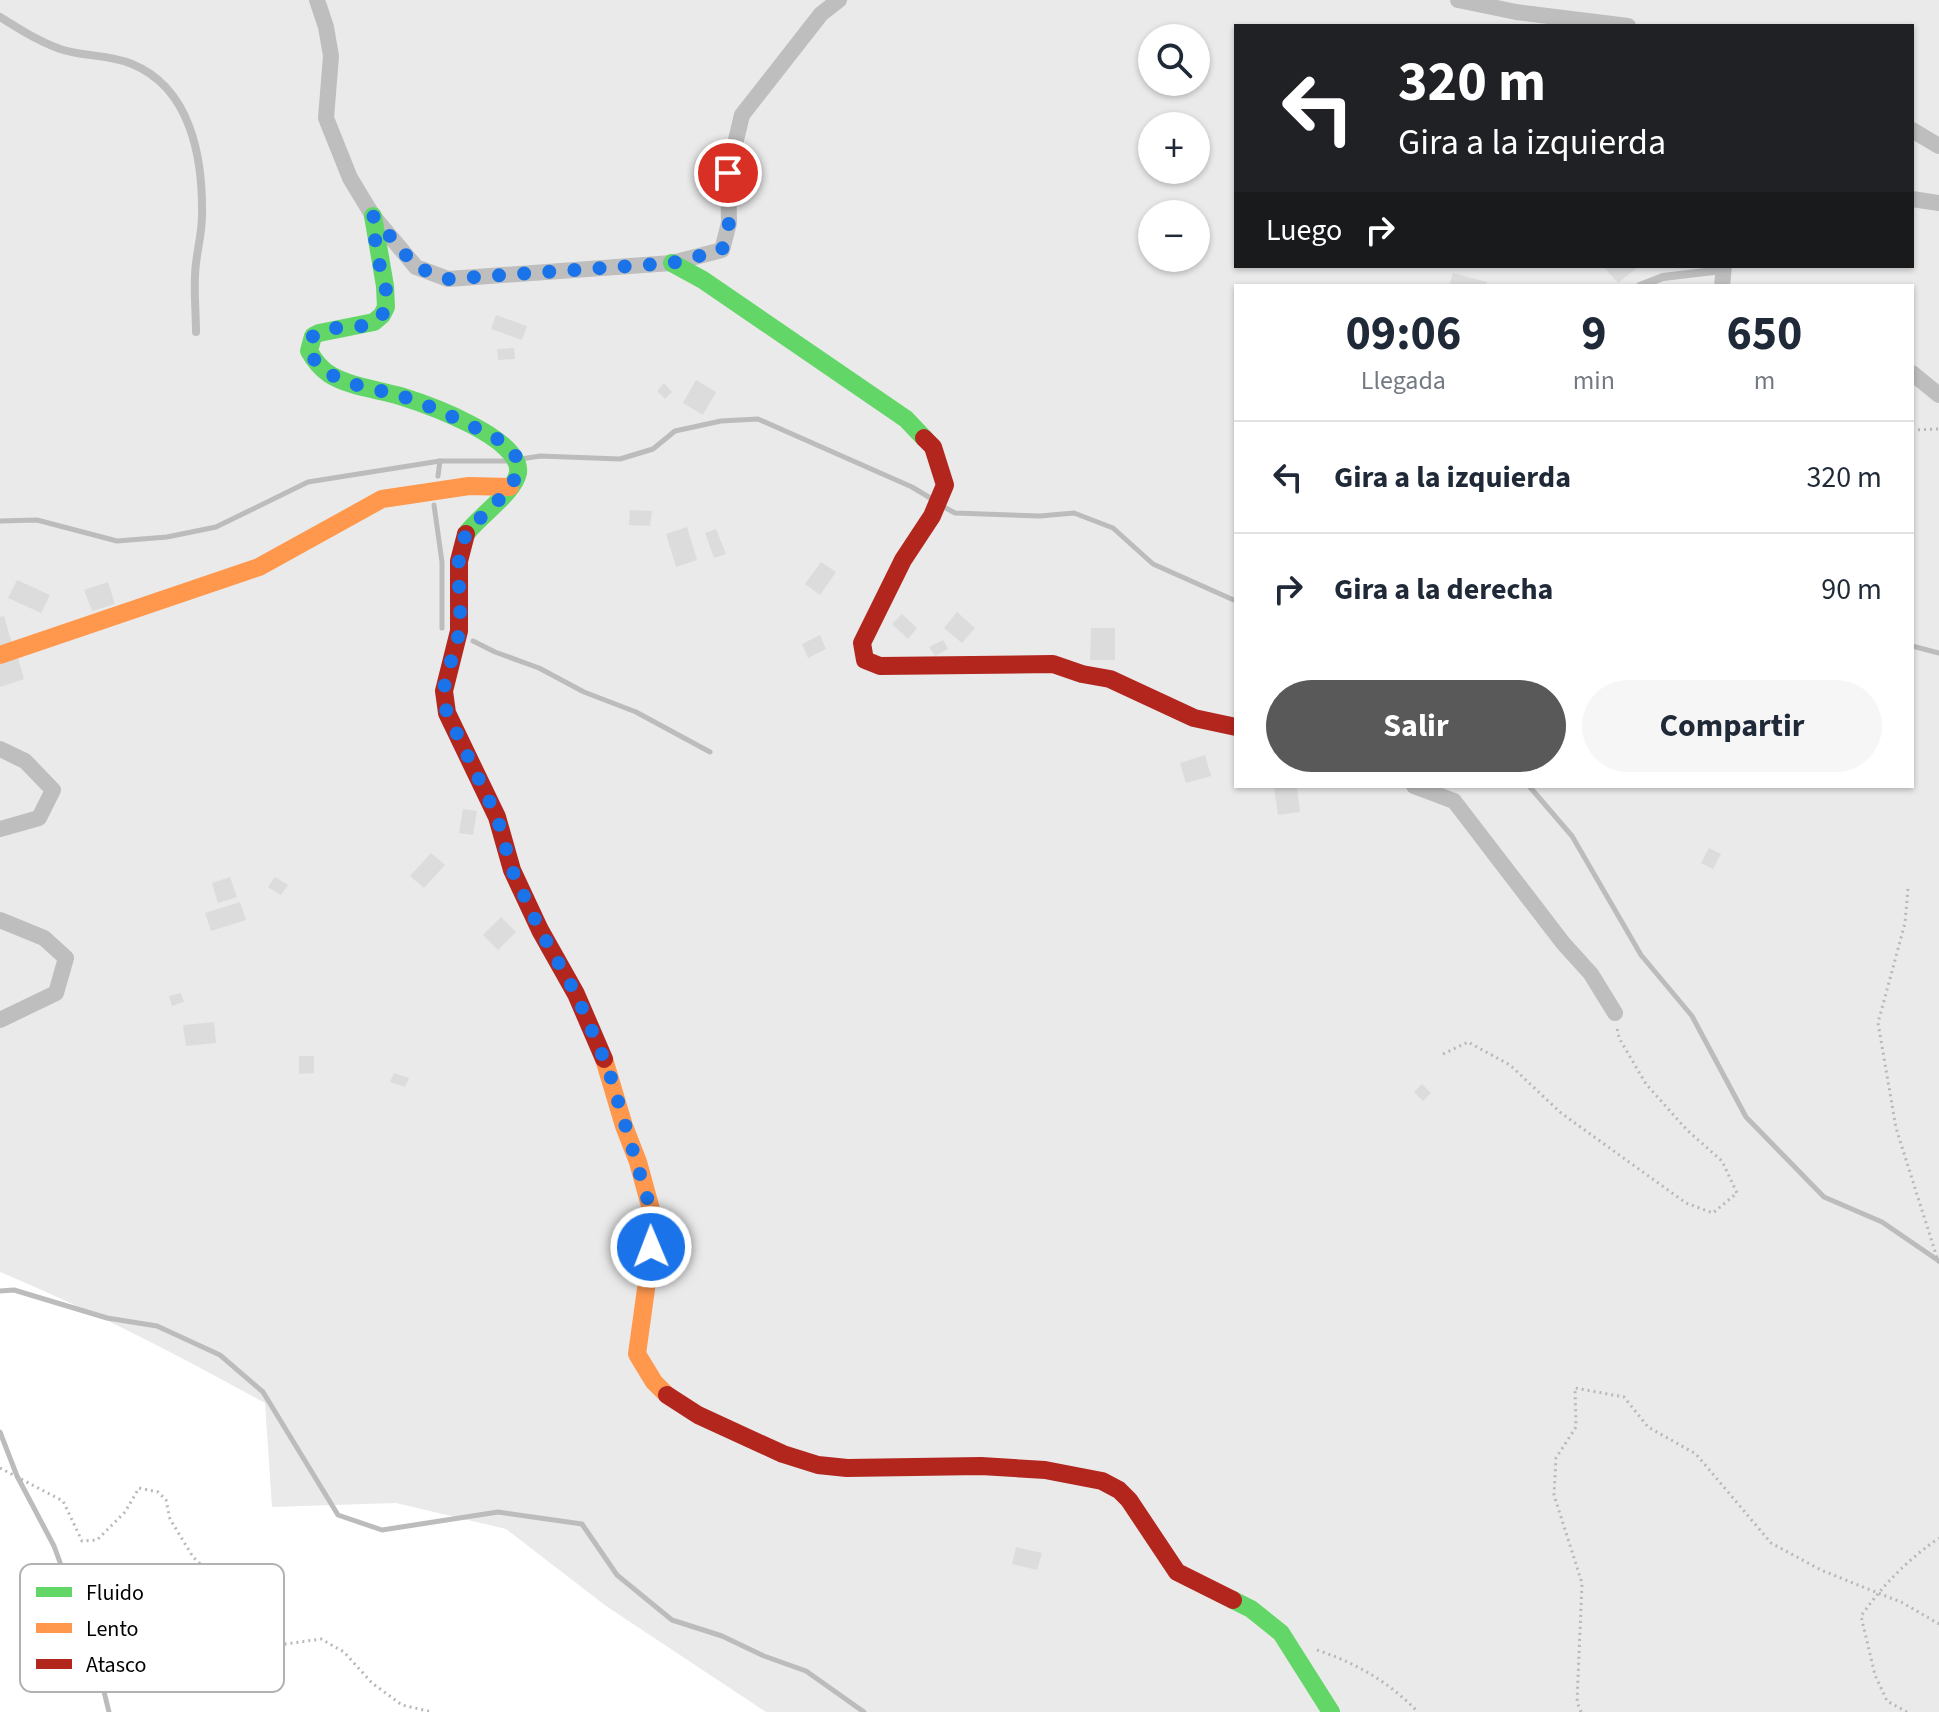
<!DOCTYPE html>
<html lang="es">
<meta charset="utf-8">
<style>
:root{--surface:#fff;--page:#f6f6f7;--text:#1f2937;--muted:#747a83;--line:#e0e1e3;--accent:#595959}
body{margin:0;font-family:"Source Sans 3",sans-serif;background:var(--page);color:var(--text);height:100vh;display:flex;flex-direction:column;font-size:30px;white-space:nowrap}
*{box-sizing:border-box;margin:0}
p{font-size:26px;color:var(--muted)}
.icon{flex:none;width:44px;height:44px;fill:none;stroke:currentColor;stroke-width:2;stroke-linecap:round;stroke-linejoin:round}
.map{position:relative;flex:1;overflow:hidden}
.panel{position:absolute;left:1234px;top:284px;width:680px;height:504px;display:flex;flex-direction:column;background:var(--surface);border-radius:0px;box-shadow:0 2px 6px #0004}
.panel>*{flex:none}
.top-card{position:absolute;left:1234px;top:24px;width:680px;height:244px;border-radius:0px;box-shadow:0 2px 6px #0004;background:#202124;color:#fff;overflow:hidden}
.buttons{position:absolute;left:1138px;top:24px;display:grid;gap:16px}
.buttons a{display:grid;place-items:center;width:72px;height:72px;border-radius:50%;background:var(--surface);box-shadow:0 2px 6px #0004;font-size:40px}
.pin{position:absolute;display:grid;place-items:center;width:68px;height:68px;color:#fff;margin:-34px;border:4px solid #fff;border-radius:50%;box-shadow:0 2px 8px #0007}
.me{position:absolute;width:88px;margin:-44px;rotate:359deg;stroke-linejoin:round;filter:drop-shadow(0 0 6px #0008)}
.turn{display:flex;align-items:center;gap:28px;height:168px;padding:0 32px;font-size:36px}
.turn .icon{width:104px;height:104px;stroke-width:2.5}
.turn b{display:block;font-size:56px;line-height:68px}
.then{display:flex;align-items:center;height:76px;padding:0 32px;background:#0003;gap:16px;font-size:30px}
.eta{display:flex;justify-content:space-evenly;align-items:center;height:136px;text-align:center}
.eta b{font-size:48px;font-weight:700;line-height:56px}
.button{display:flex;gap:16px;margin-top:auto;padding:16px 32px}
.button a{flex:1;height:92px;border-radius:48px;background:var(--accent);color:#fff;font-size:32px;font-weight:700;line-height:92px;text-align:center}
.button a+a{background:var(--page);color:var(--text)}
ul{padding:0;list-style:none}
li{display:flex;align-items:center;gap:24px;height:112px;padding:0 32px;border-top:2px solid var(--line)}
li div{flex:1}
li b{display:block;font-size:30px}
li em{font-style:normal}
.map>svg:first-child{display:block}
</style>
<div class="map">
<svg width="1939" height="1712" viewBox="0 0 1939 1712">
<rect width="100%" height="100%" fill="#fff"/>
<!-- green -->
<path fill="#eaeaea" fill-rule="evenodd" d="M0,0h1939v1712h-1173l-160,-106 -100,-77 -110,-26 -124,4 -7,-104c-87,-48 -174,-93 -265,-131zM1236,26h676v240h-676zM1152,38h44v44h-44zM1152,126h44v44h-44zM1152,214h44v44h-44zM1236,286h676v500h-676z"/>
<g fill="none" stroke-linecap="round" stroke-linejoin="round">
<!-- stream -->
<g stroke="#bcbcbc" stroke-width="5">
<polyline points="521,459 540,456 620,459 653,449 675,431 721,421 758,419 912,487 932,499"/>
<polyline points="438,476 440,461"/>
<polyline points="434,505 442,562 442,628"/>
<polyline points="944,507 955,513 1040,516 1074,513 1113,528 1153,564 1236,601"/>
<polyline points="0,521 37,520 117,541 167,537 216,527 308,482 440,461 507,461"/>
<polyline points="473,641 495,652 539,668 584,692 636,712 710,752"/>
<polyline points="1912,646 1939,653"/>
<polyline points="1529,786 1572,836 1641,955 1692,1016 1746,1117 1824,1197 1882,1222 1939,1261"/>
<polyline points="0,1291 14,1290 107,1318 157,1326 220,1355 263,1392 338,1515 382,1530 498,1512 582,1524 617,1575 672,1620 722,1636 764,1656 806,1671 864,1712"/>
<polyline points="0,1432 17,1476 54,1546 97,1663 109,1712"/>
</g>
</g>
<!-- building -->
<g fill="#dcdcdc">
<polygon points="1603,266 1639,266 1618,283"/>
<polygon points="1453,273 1487,282 1486,286 1449,286"/>
<polygon points="496,315 527,326 522,340 491,329"/>
<polygon points="514,348 515,359 498,360 497,349"/>
<polygon points="696,380 716,392 703,415 683,403"/>
<polygon points="664,383 672,392 665,399 657,391"/>
<polygon points="630,510 652,511 650,526 629,525"/>
<polygon points="687,527 697,560 676,567 666,534"/>
<polygon points="716,529 726,554 714,558 705,533"/>
<polygon points="821,562 836,572 820,595 805,584"/>
<polygon points="17,580 50,595 41,613 8,598"/>
<polygon points="108,582 115,604 92,611 84,590"/>
<polygon points="957,612 975,628 962,643 944,628"/>
<polygon points="902,614 917,628 908,639 892,624"/>
<polygon points="4,616 12,644 0,648 0,617"/>
<polygon points="1091,628 1115,628 1115,660 1090,660"/>
<polygon points="820,635 826,649 808,658 802,644"/>
<polygon points="943,640 948,649 935,656 929,647"/>
<polygon points="18,658 24,679 0,687 0,664"/>
<polygon points="1205,755 1211,776 1186,783 1180,763"/>
<polygon points="1297,786 1300,812 1278,815 1274,787"/>
<polygon points="463,809 477,811 473,835 459,833"/>
<polygon points="1709,848 1721,854 1713,869 1701,863"/>
<polygon points="431,853 445,865 424,888 410,876"/>
<polygon points="230,877 237,897 218,903 212,883"/>
<polygon points="275,877 288,885 281,895 268,887"/>
<polygon points="240,902 246,920 211,931 205,913"/>
<polygon points="501,917 516,932 498,950 483,935"/>
<polygon points="181,993 184,1002 172,1006 169,996"/>
<polygon points="214,1022 216,1043 186,1046 183,1025"/>
<polygon points="299,1056 314,1056 314,1073 299,1074"/>
<polygon points="394,1073 409,1078 405,1087 390,1082"/>
<polygon points="1422,1084 1431,1093 1423,1101 1414,1092"/>
<polygon points="1016,1547 1042,1553 1037,1570 1012,1564"/>
</g>
<g fill="none" stroke-linecap="round" stroke-linejoin="round">
<!-- path -->
<g stroke="#b8b8b8" stroke-width="3" stroke-dasharray="2 4" stroke-linecap="butt">
<polyline points="1912,430 1939,429"/>
<polyline points="1908,889 1905,923 1878,1023 1896,1128 1939,1264"/>
<polyline points="1443,1054 1468,1042 1510,1065 1561,1113 1686,1203 1713,1213 1737,1193 1722,1161 1687,1130 1646,1084 1619,1038 1617,1028"/>
<polyline points="0,1468 63,1501 82,1541 97,1540 125,1512 139,1488 158,1492 166,1500 170,1519 193,1557 235,1597 256,1627 286,1644 321,1639 344,1652 372,1683 402,1705 432,1712"/>
<path d="M1317,1650c39,13 72,32 101,62"/>
<polyline points="1581,1712 1577,1702 1582,1583 1554,1495 1556,1458 1576,1427 1575,1388 1624,1397 1648,1427 1696,1454 1771,1543 1821,1570 1903,1603 1939,1624"/>
<path d="M1907,1712l-20,-11 -12,-26 -14,-59c22,-31 46,-56 78,-78"/>
</g>
<!-- lane -->
<g stroke="#bebebe" stroke-width="8">
<path d="M0,17c19,12 38,24 60,32 23,8 49,5 72,15 59,24 71,94 70,152 0,20 -7,41 -7,61 -1,18 1,37 1,55"/>
<polyline points="1640,286 1663,277 1722,270"/>
</g>
<!-- street -->
<g stroke="#bebebe" stroke-width="16">
<polyline points="317,0 326,27 331,56 326,118 350,178 373,216 416,267 448,279 672,263 722,250 729,223 728,173 742,115 821,14 839,0"/>
<polyline points="1458,0 1516,12 1628,26"/>
<polyline points="1912,130 1939,146"/>
<polyline points="1912,199 1939,203"/>
<polyline points="1722,286 1724,266"/>
<polyline points="1912,373 1939,395"/>
<polyline points="0,749 25,761 53,790 39,818 0,829"/>
<polyline points="1414,786 1454,801 1563,943 1591,974 1615,1013"/>
<polyline points="0,920 44,938 66,958 56,993 0,1020"/>
</g>
<!-- fast -->
<g stroke="#63d668" stroke-width="18">
<path d="M373,216l12,70 1,21 -4,8 -8,7 -55,11 -6,3 -4,15c5,9 11,17 20,23 21,13 47,15 71,22 26,8 123,42 118,77 -4,20 -40,44 -52,61"/>
<polyline points="672,263 703,280 906,419 924,438"/>
<polyline points="1233,1600 1251,1609 1281,1633 1331,1712"/>
</g>
<!-- slow -->
<g stroke="#ff974d" stroke-width="18">
<polyline points="0,655 259,567 382,499 469,486 510,487"/>
<polyline points="604,1059 624,1126 638,1162 655,1224 637,1354 654,1382 667,1395"/>
</g>
<!-- jam -->
<g stroke="#b3261e" stroke-width="18">
<polyline points="924,438 933,447 945,485 932,516 903,560 862,643 865,660 880,666 1053,664 1082,674 1110,679 1194,718 1236,727"/>
<polyline points="466,534 459,561 459,631 444,691 447,713 497,817 512,870 540,930 576,994 604,1059"/>
<polyline points="667,1395 698,1415 783,1454 818,1465 847,1468 981,1466 1045,1470 1102,1481 1119,1490 1129,1500 1177,1572 1233,1600"/>
</g>
</g>
<g fill="none" stroke-linecap="round" stroke-linejoin="round">
<!-- route -->
<path stroke="#1a73e8" stroke-width="14" stroke-dasharray="0 25.2" d="M651,1247l4,-23 -47,-156 -32,-74 -36,-64 -28,-60 -15,-53 -50,-104c-10,-33 8,-51 12,-82 5,-28 -8,-72 7,-96 13,-22 62,-50 50,-78 -6,-13 -22,-20 -34,-26 -25,-12 -51,-25 -78,-34 -33,-11 -78,-11 -95,-46l4,-15c15,-11 30,-7 48,-10 42,-8 21,-46 16,-72 -2,-13 -3,-25 -4,-38l43,51 32,12 224,-16 50,-13 7,-27 -1,-50"/>
</g>
<!-- legend -->
<rect x="20" y="1564" width="264" height="128" rx="12" fill="#fff" stroke="#b2b2b2" stroke-width="2"/>
<rect x="36" y="1587" width="36" height="10" fill="#63d668"/>
<rect x="36" y="1623" width="36" height="10" fill="#ff974d"/>
<rect x="36" y="1659" width="36" height="10" fill="#b3261e"/>
<g font-size="22" fill="#000">
<text x="86" y="1600">Fluido</text>
<text x="86" y="1636">Lento</text>
<text x="86" y="1672">Atasco</text>
</g>
</svg>
<div class="buttons">
<a><svg class="icon" aria-label="search" viewBox="0 0 24 24"><circle cx="10" cy="10" r="6"/><path d="M15 15l6 6"/></svg></a>
<a>+</a>
<a>−</a>
</div>
<div class="pin" style="left:728px;top:173px;background:#d93025"><svg class="icon" aria-label="arrive" viewBox="0 0 24 24"><path d="M6 21V4h12l-3 4 3 4H6"/></svg></div>
<svg class="me" style="left:651px;top:1247px" viewBox="-20 -20 40 40"><circle r="17" fill="#1a73e8" stroke="#fff" stroke-width="3"/><path d="M0-11L8 9 0 5-8 9z" fill="#fff"/></svg>
<div class="top-card">
<div class="turn"><svg class="icon" aria-label="left" viewBox="0 0 24 24"><path d="M17 20v-9H6M10 6l-5 5 5 5"/></svg><div><b>320 m</b>Gira a la izquierda</div></div>
<div class="then">Luego<svg class="icon" aria-label="right" viewBox="0 0 24 24"><path d="M7 20v-9h11M14 6l5 5-5 5"/></svg></div>
</div>
<section class="panel">
<div class="eta">
<div><b>09:06</b><p>Llegada</p></div>
<div><b>9</b><p>min</p></div>
<div><b>650</b><p>m</p></div>
</div>
<ul>
<li><svg class="icon" aria-label="left" viewBox="0 0 24 24"><path d="M17 20v-9H6M10 6l-5 5 5 5"/></svg><div><b>Gira a la izquierda</b></div><em>320 m</em></li>
<li><svg class="icon" aria-label="right" viewBox="0 0 24 24"><path d="M7 20v-9h11M14 6l5 5-5 5"/></svg><div><b>Gira a la derecha</b></div><em>90 m</em></li>
</ul>
<div class="button"><a>Salir</a><a>Compartir</a></div>
</section>
</div>
